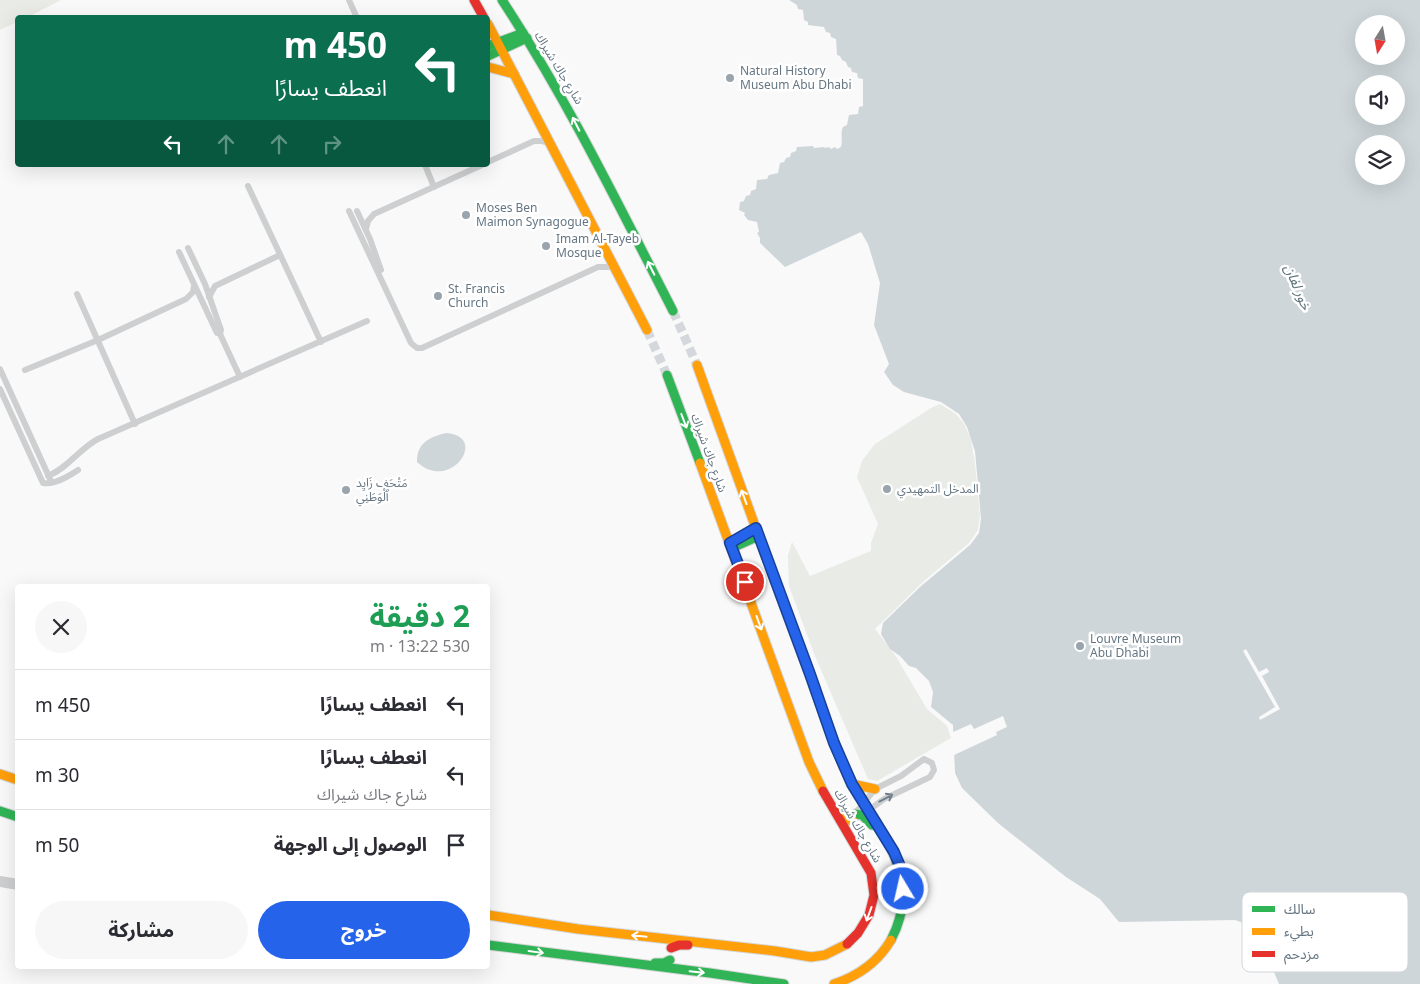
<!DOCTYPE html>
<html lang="ar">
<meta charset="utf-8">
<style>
:root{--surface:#fff;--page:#f7f7f7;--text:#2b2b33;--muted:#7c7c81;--line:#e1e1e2;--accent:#2563eb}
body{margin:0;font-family:"Noto Sans","Noto Sans Arabic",sans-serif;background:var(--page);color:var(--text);direction:rtl;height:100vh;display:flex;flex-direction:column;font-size:19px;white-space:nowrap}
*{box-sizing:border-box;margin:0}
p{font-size:16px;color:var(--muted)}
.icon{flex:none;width:28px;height:28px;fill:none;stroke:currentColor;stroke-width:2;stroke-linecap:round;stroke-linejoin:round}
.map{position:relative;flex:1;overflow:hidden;direction:ltr}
.drawer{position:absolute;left:15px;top:584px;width:475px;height:385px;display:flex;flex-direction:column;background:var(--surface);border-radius:5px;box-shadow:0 5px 20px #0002;direction:rtl}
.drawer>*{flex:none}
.hud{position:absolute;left:15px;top:15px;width:475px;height:152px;border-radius:5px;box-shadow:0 5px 20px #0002;direction:rtl;background:#0b6e4f;color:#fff;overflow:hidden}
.needle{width:32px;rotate:191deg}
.controls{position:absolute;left:1355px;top:15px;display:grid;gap:10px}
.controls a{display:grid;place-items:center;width:50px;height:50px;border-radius:50%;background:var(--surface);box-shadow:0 5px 20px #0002;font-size:25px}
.pin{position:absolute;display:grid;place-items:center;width:42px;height:42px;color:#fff;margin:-21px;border:2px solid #fff;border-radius:50%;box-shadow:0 1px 5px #0007}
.me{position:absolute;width:55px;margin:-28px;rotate:351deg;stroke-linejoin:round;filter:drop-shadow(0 0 4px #0008)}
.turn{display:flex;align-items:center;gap:18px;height:105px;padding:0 20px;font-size:22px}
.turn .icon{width:65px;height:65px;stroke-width:2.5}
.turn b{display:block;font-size:35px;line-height:42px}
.lanes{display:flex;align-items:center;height:48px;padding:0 20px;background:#0003;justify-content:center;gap:25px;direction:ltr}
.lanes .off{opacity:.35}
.round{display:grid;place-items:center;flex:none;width:52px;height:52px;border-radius:26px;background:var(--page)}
.summary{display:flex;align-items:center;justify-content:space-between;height:85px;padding:0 20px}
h1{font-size:30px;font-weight:700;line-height:38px;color:#1e9e55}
.cta{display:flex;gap:10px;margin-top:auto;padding:10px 20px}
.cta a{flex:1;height:58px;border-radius:30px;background:var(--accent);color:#fff;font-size:20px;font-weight:700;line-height:58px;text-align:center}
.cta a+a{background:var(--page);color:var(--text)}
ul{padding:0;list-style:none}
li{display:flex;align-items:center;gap:15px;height:70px;padding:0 20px;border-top:1px solid var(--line)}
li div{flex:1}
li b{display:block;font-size:19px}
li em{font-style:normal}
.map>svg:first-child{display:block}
</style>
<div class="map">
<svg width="1420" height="984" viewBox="0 0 1420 984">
<rect width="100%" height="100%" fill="#f9f9f9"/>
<!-- green -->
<g fill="#e8ebe6">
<polygon points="0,0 61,0 28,17 18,18 17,22 0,30"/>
<polygon points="940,404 956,414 964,424 971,439 975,464 980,515 978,530 969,543 925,580 875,629 895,655 927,709 947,726 951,738 877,781 868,779 815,656 789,586 788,556 792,542 810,576 871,551 871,543 878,524 857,477 862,461 875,444 931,408"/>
</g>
<!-- water -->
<g fill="#ced6d9" fill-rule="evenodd">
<path d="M789,0h631v984h-141l-24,-57 -20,-7 -116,2 -19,-23 -34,-22 -68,-54 -36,-35 -7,-15 -2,-48 -22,-18 2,-15 -4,-11 -13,-13 -7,-2 -9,-10 -10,-7 -9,-15 2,-11 37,-36 50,-42 9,-12 2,-14 -6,-68 -8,-24 -8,-13 -18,-12 -37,-10 -11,-7 -9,-13 5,-8 -15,-39 6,-42 -12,-39 -7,-12 -76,35 -25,-24v-5l-3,-5 2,-1 -2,-10 -9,-2 -4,-5 1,-2 -6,-3 1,-8 4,-1 2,-5 4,-1 1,-4 5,-2 1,-9 10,-1 2,-4 9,-2 2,-10 4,-1 2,-4 4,-1 1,-4 5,-2 1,-4 16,-1 1,2 10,-1 1,1 4,-1 2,2 4,-2 2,2 4,-2c2,-7 -1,-14 2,-20l4,-2 2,-10 9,-1 1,-7 4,-1v-27l-5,-1 -1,-5 -5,-1 -1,-4 -3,-1 -2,-5 -4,-2 -2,-4 -3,-1 -1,-16 -5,-2 -1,-4 -4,-1 -2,-5 -16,-2v-3l-4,-2 -1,-10 -5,-1 -1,-4zM1364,24h32v32h-32zM1364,84h32v32h-32zM1364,144h32v32h-32z"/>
<path d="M447,433c42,4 3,60 -30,29 -1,-19 14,-26 30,-29z"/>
</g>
<!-- pier -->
<g fill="#f9f9f9">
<polygon points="1246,649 1259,672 1267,668 1269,672 1262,676 1280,709 1260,720 1259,717 1275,707 1243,651"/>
<polygon points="1003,716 1007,727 996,732 997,735 952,756 951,733 971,724 974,729"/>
</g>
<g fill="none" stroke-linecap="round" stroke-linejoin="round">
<!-- secondary-tunnel -->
<g stroke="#d4d8dc" stroke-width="9" stroke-dasharray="9 4.5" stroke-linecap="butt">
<polyline points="673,311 697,365"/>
<polyline points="647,330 667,375"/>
</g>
<defs>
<g id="fast">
<path d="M502,0c65,99 117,206 171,311"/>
<polyline points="488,46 523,33"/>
<polyline points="488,56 527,38"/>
<polyline points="667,375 700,463"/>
<polyline points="730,543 756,528"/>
<polyline points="732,548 759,536"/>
<path d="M780,595l62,168c27,61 86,106 49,177"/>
<polyline points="0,811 18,817"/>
<polyline points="855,814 862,815 872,825"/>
<polyline points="488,945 710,973 784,984"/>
<polyline points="655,963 664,963 670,960"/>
</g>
<g id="slow">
<polyline points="488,24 647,330"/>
<polyline points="488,67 514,74"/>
<polyline points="697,365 780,595"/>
<polyline points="700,463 809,762 823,791"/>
<polyline points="0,774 18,780"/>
<polyline points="852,784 875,789"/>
<polyline points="839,812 844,819 853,821"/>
<polyline points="488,915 578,929 775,951 811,957 825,955 847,944"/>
<path d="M834,984c24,-8 44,-22 57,-44"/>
</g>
<g id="jam">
<polyline points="474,0 484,18"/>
<polyline points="823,791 871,873 874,895 869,915 858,933 847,944"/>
<polyline points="671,948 679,945 688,945"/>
</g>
</defs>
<!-- fast casing -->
<use href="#fast" stroke="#d5d6d7" stroke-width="11"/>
<!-- slow casing -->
<use href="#slow" stroke="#d5d6d7" stroke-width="11"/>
<!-- jam casing -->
<use href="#jam" stroke="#d5d6d7" stroke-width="11"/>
<!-- street -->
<g stroke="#cecfd0" stroke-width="6">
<polyline points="349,0 357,18"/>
<polyline points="488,162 534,141 542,141 549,143"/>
<polyline points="425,165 434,187"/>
<polyline points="248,186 321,342"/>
<polyline points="349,211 411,343 417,348 422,348 598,267 614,267"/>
<polyline points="357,211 370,239 381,270"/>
<polyline points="366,229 368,221 374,214 482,165"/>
<polyline points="188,248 205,284 221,330 220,334"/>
<polyline points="179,252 217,333 220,334 240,377"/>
<polyline points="77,294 135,424"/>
<polyline points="209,297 215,286 280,255"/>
<polyline points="0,369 50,479"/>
<polyline points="25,370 98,340 186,299 193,292 194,286"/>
<path d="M0,389l43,94c12,2 26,-7 35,-13"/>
<path d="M48,476c20,-8 31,-27 50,-37l269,-118"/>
<polyline points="853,816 875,789 901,776 924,759 932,763 934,770 930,777 884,799 865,813"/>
<polyline points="0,879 18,882"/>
<polyline points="0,884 18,887"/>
<polyline points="157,966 162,966"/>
</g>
<!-- fast -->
<use href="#fast" stroke="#30b455" stroke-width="9"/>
<!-- slow -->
<use href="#slow" stroke="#ff9f0a" stroke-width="9"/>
<!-- jam -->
<use href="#jam" stroke="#e5322d" stroke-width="9"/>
</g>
<!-- one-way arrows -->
<defs><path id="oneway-shaft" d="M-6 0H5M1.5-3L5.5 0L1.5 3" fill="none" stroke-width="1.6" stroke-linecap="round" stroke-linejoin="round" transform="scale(1.25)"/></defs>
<g stroke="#fff">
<use href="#oneway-shaft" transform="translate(576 124) rotate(-117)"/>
<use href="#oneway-shaft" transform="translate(651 268) rotate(-117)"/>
<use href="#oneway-shaft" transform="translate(684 421) rotate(69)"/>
<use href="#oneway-shaft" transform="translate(744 497) rotate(-110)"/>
<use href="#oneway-shaft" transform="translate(759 623) rotate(70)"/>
<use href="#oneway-shaft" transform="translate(869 914) rotate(110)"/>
<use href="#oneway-shaft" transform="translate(639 936) rotate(-174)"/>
<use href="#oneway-shaft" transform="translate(536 952) rotate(8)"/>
<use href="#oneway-shaft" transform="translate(697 972) rotate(6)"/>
</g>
<use stroke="#707f8b" href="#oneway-shaft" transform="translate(886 798) rotate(-28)"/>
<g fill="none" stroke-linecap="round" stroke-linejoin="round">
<defs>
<polyline id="route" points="745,582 730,543 756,528 810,674 834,743 852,784 894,852 900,866 903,889"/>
</defs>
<!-- route casing -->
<use href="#route" stroke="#184099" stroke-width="12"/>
<!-- route -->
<use href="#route" stroke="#2563eb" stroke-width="9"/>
</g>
<!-- markers -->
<g fill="#99a4ac" stroke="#fff" stroke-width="2">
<circle cx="730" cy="78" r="5"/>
<circle cx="466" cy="215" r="5"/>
<circle cx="546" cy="246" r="5"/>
<circle cx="438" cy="296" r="5"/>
<circle cx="887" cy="489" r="5"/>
<circle cx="346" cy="490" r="5"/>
<circle cx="1080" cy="646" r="5"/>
</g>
<g text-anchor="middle" stroke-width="5" stroke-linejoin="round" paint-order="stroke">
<!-- street labels -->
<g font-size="12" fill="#657683" stroke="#fff">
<text transform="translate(559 68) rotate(59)" y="4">شارع جاك شيراك</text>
<text transform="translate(709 453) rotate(70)" y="4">شارع جاك شيراك</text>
<text transform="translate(858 826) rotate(60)" y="4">شارع جاك شيراك</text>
</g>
<!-- poi labels -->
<g font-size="12" fill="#657683" stroke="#fff" text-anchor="start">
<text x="740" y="75">Natural History<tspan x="740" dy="14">Museum Abu Dhabi</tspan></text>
<text x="476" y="212">Moses Ben<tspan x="476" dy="14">Maimon Synagogue</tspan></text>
<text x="556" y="243">Imam Al-Tayeb<tspan x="556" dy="14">Mosque</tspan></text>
<text x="448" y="293">St. Francis<tspan x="448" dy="14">Church</tspan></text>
<text x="356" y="487">مَتْحَف زَايِد<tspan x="356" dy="14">ٱلْوَطَنِي</tspan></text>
<text x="897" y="493">المدخل التمهيدي</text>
<text x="1090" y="643">Louvre Museum<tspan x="1090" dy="14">Abu Dhabi</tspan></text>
</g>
<!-- water labels -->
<g font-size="14" font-style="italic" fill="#60757c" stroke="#fff">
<text transform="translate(1298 287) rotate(67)" y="5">خور لفان</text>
</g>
</g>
<!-- legend -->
<rect x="1242" y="892" width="166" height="80" rx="8" fill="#fff" stroke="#d1d6da" stroke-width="1"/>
<rect x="1252" y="906" width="23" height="6" fill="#30b455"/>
<rect x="1252" y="928" width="23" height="7" fill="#ff9f0a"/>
<rect x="1252" y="951" width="23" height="6" fill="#e5322d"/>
<g font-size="14" fill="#657683">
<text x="1284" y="914">سالك</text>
<text x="1284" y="936">بطيء</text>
<text x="1284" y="959">مزدحم</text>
</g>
</svg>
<div class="controls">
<a><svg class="needle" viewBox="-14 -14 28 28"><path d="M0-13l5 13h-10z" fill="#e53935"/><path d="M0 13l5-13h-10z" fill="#7c7c81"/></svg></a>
<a><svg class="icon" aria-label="sound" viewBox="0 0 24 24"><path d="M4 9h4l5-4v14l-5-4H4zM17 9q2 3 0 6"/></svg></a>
<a><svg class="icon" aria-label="layers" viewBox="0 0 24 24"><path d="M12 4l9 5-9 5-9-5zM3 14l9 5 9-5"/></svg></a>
</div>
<div class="pin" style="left:745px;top:582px;background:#d93025"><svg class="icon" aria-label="arrive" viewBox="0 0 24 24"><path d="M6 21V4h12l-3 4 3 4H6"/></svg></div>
<svg class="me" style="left:903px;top:889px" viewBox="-20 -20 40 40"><circle r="17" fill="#2563eb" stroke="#fff" stroke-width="3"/><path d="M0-11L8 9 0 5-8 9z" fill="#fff"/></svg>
<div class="hud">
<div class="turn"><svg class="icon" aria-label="left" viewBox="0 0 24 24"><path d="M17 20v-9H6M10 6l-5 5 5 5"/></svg><div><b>450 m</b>انعطف يسارًا</div></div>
<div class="lanes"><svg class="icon" aria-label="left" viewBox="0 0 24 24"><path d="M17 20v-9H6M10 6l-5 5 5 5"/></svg><svg class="icon off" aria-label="ahead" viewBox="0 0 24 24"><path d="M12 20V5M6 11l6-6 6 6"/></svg><svg class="icon off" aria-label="ahead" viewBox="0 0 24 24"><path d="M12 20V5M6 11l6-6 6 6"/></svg><svg class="icon off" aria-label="right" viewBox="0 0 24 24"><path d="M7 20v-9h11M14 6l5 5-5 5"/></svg></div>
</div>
<section class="drawer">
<div class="summary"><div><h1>2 دقيقة</h1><p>530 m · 13:22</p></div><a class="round"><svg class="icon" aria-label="close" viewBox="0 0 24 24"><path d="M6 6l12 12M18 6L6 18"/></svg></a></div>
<ul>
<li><svg class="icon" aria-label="left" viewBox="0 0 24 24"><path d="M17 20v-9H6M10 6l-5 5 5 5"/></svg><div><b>انعطف يسارًا</b></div><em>450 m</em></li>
<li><svg class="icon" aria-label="left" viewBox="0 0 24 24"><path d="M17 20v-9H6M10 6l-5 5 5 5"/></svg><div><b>انعطف يسارًا</b><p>شارع جاك شيراك</p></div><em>30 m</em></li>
<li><svg class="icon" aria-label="arrive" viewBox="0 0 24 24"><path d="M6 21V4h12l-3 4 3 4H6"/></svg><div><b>الوصول إلى الوجهة</b></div><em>50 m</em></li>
</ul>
<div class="cta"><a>خروج</a><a>مشاركة</a></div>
</section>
</div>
